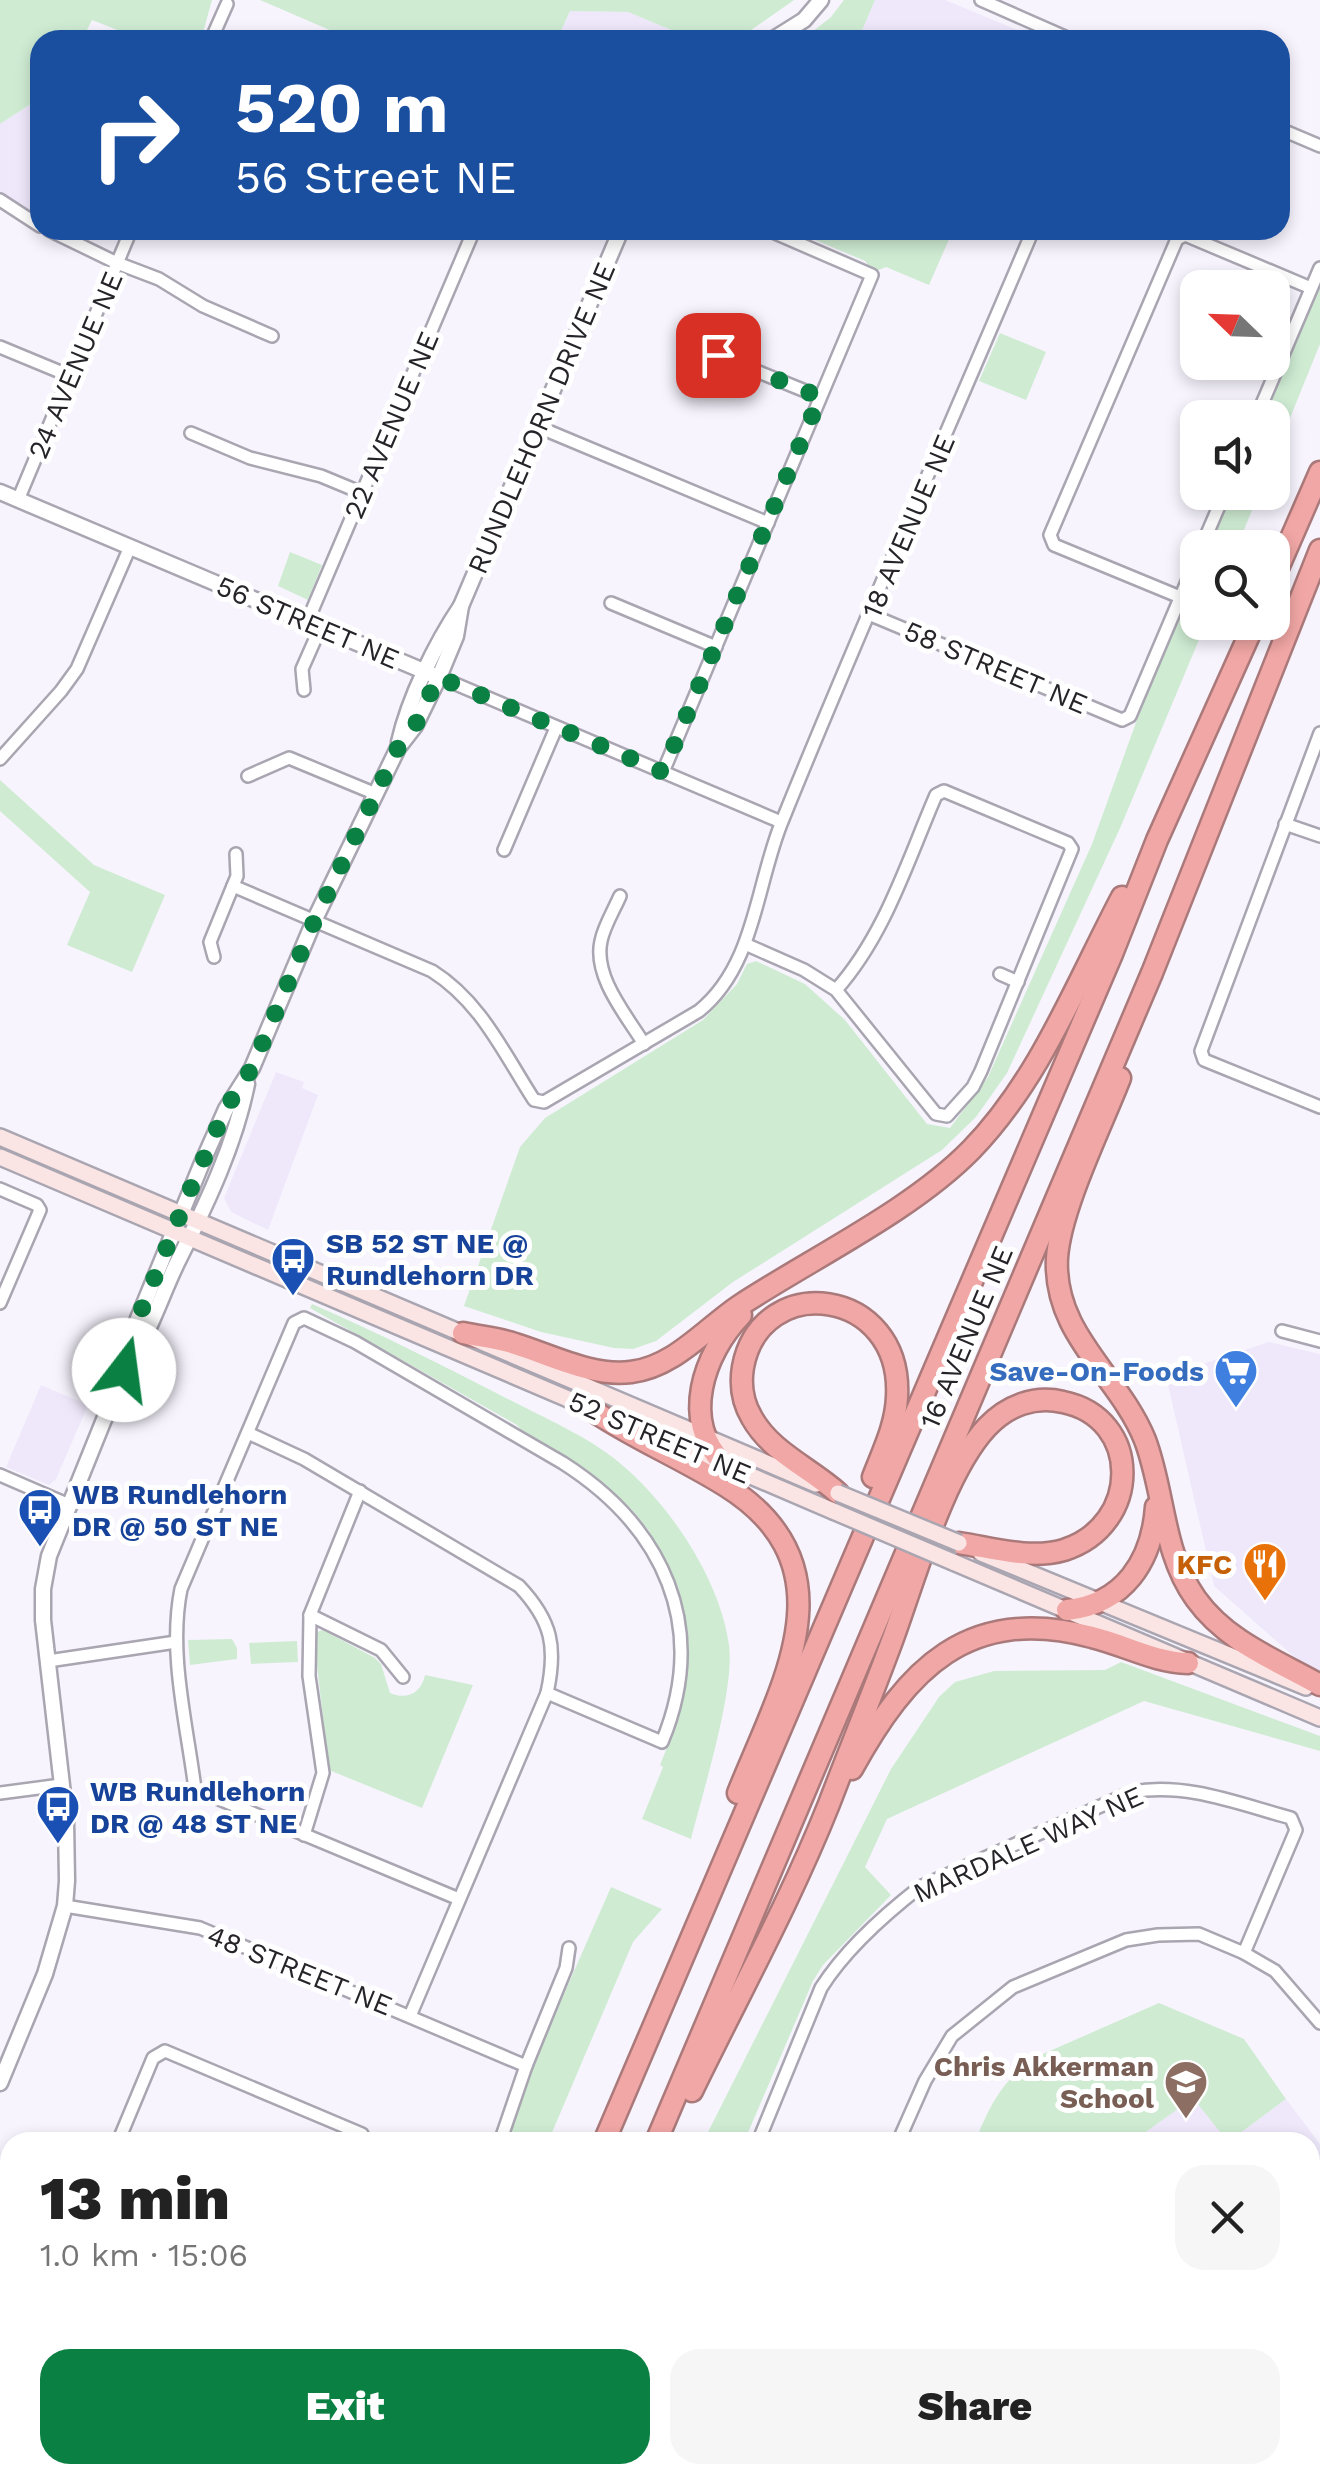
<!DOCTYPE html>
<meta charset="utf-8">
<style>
:root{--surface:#fff;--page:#f6f6f6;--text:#222;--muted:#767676;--accent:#0b8043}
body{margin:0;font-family:"Work Sans",sans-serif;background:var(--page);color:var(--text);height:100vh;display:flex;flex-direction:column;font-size:38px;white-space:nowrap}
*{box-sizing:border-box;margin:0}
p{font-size:32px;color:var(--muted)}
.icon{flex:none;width:55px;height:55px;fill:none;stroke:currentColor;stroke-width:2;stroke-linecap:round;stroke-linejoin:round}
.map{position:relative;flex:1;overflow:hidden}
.drawer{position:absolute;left:0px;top:2132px;width:1320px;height:352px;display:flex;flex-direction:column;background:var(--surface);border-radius:30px 30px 0 0;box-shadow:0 5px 15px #0003}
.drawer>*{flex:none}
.top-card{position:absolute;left:30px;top:30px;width:1260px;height:210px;border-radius:30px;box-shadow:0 5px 15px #0003;background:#1a4fa0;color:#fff;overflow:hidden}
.needle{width:65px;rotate:293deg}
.tools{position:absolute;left:1180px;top:270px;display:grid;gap:20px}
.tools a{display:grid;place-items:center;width:110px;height:110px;border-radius:20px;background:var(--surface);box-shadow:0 5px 15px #0003;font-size:50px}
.pin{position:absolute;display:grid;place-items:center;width:85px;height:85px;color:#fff;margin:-42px;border-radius:20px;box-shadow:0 5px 15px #0006}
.me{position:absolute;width:110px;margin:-55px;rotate:15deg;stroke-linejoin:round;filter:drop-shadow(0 0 8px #0008)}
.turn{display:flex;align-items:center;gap:35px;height:210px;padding:0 40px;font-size:45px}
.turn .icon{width:130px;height:130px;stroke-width:2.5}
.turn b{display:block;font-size:70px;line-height:85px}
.round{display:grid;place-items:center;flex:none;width:105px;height:105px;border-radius:30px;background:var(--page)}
.headline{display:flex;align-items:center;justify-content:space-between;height:170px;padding:0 40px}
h1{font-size:60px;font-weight:800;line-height:75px}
.cta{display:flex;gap:20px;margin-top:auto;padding:20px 40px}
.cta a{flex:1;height:115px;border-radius:30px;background:var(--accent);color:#fff;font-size:40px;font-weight:800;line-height:115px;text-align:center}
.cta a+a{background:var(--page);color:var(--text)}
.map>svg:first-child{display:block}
</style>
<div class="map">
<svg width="1320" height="2483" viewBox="0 0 1320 2483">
<rect width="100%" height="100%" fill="#f7f4fe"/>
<!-- built -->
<g fill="#efe8fb">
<polygon points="875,0 945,0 1034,37 1033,40 858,40"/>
<polygon points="570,11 628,12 695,40 557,40"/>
<polygon points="40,98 40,211 34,212 0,191 0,124"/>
<polygon points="276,1072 304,1082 302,1088 318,1095 268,1230 231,1212 224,1198"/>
<polygon points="1269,1342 1320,1354 1320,1674 1308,1669 1214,1586 1166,1376"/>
<polygon points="41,1385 88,1405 56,1479 49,1485 6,1467"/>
<polygon points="1193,2097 1228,2142 1286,2099 1320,2144 1320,2162 1310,2170 1310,2142 1132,2142"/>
</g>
<!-- green -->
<g fill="#cfecd3">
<polygon points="0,0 212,0 201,40 143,40 92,20 82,40 40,40 40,98 0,124"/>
<polygon points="260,0 794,0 737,40 695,40 628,12 570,11 557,40 353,40"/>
<polygon points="844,0 875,0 858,40 802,40 831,17"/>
<polygon points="792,230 953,230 929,285 886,267 874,272 865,261"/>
<polygon points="1320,287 1320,344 1273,460 1272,418 1265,417"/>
<polygon points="1000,333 1046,352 1026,400 979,381"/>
<polygon points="1233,492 1259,493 1237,547 1209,547"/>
<polygon points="290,552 322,565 308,600 278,586"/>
<polygon points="1197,573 1198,622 1206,623 1121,826 1007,1073 976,1117 942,1150 733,1282 656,1341 633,1349 614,1348 541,1332 464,1306 520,1147 545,1118 703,1020 737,984 747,964 756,961 805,984 845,1020 927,1124 950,1128 988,1077 1092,844 1138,717"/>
<polygon points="0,780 94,865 165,895 132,972 67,945 90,892 0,811"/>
<path d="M312,1304c65,28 128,60 192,93 33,17 69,33 100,54 58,40 116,125 125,194 6,46 -26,146 -38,194l-49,-20 21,-52 -3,-2 16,-40 7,-31 4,-24 -1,-39 -7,-35 -30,-65 -18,-22 -47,-41 -60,-35 -7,-8 -207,-117z"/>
<path d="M323,1630l52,28 6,6 9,29c16,7 31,1 35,-18l48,10 -51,123 -93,-38 -15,-131 3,-7z"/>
<polygon points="232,1639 237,1648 237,1659 190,1665 188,1640"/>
<polygon points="297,1641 298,1662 251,1664 249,1643"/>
<polygon points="1121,1662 1320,1736 1320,1751 1144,1701 887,1819 865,1867 891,1895 823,1965 813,1981 744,2142 703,2142 891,1769 939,1697 955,1682 994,1671 1105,1670"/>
<polygon points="611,1887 662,1909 633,1942 548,2142 507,2142 535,2060"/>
<path d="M1159,2003l85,36 42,60 -58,43 -35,-44 -61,44h-157c16,-39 26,-60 61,-85z"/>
</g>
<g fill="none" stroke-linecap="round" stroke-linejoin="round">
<defs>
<g id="minor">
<polyline points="981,0 1072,40"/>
<polyline points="211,40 227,4"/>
<polyline points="1280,129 1320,146"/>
<polyline points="0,200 40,226"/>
<polyline points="49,230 117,263 159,279 203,306 272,336"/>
<polyline points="0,347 70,376"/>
<polyline points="717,355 820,397"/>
<polyline points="1256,418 1320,268"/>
<polyline points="536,426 768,523"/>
<polyline points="191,433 250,458 321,476 362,493"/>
<polyline points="18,500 131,230"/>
<polyline points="1201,548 1225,492"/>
<polyline points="1180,597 1054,545 1050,535 1177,239 1185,235 1311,288"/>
<polyline points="611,603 716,647"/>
<polyline points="871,615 1122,720 1130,716 1198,556"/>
<polyline points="308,620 474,230"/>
<polyline points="439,677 781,822"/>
<polyline points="304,690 302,669 321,626"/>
<polyline points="1320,733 1201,1051 1204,1060 1320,1107"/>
<polyline points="0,759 61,691 77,669 130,547"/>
<polyline points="663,772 872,275 768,230"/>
<polyline points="248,776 289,758 376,794"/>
<polyline points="1285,824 1320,836"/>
<polyline points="504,850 556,728"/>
<path d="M233,886l199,85c49,31 71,81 102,129l10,2 155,-91c57,-46 57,-129 84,-192 80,-198 167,-393 250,-589"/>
<path d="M620,896c-6,14 -16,30 -19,45 -8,36 26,75 43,103"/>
<path d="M745,944l59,26 32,20 100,124 11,2 26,-29 8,-16 91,-222 -4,-6 -124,-52 -8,4c-29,67 -51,140 -100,195"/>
<polyline points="214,957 210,942 237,876 236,854"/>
<polyline points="1000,974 1018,982"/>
<polyline points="0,1189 37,1205 40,1210 0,1303"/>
<polyline points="1282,1331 1320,1341"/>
<path d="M248,1433l56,26 215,127c33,35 38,61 28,107l-137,323"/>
<polyline points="0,1475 67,1504"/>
<polyline points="310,1615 381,1650 403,1677"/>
<polyline points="48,1661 176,1642"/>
<polyline points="0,1793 61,1785"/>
<polyline points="304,1835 323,1773 309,1676 310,1615 360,1491"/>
<path d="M459,1899l-264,-110c-8,-64 -27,-136 -14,-200l113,-266 10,-5 51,24 208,121c100,64 147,163 99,279l-115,-49"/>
<polyline points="65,1906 200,1928 526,2066"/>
<polyline points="118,2142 153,2058 165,2051 362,2134 365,2142"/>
<polyline points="500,2142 526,2066 566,1968 569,1948"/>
<path d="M758,2142l63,-154c24,-38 63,-73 99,-101l212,-95c54,-10 107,12 159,26l5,12 -52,123"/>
<polyline points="898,2142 925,2081 952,2036 1013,1987 1126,1940 1158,1935 1199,1934 1244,1953 1275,1971 1320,2023"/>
<polyline points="0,2255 10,2260"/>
<polyline points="1310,2349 1320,2354"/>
<polyline points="1310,2401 1320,2384"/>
<polyline points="196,2475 215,2483"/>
<polyline points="872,2475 891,2483"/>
<polyline points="384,2483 387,2475"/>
<polyline points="612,2483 615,2475"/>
<polyline points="1260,2483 1265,2475"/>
</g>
<g id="tertiary">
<polyline points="772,40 804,20 821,0"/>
<polyline points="0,492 433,675"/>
<path d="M399,742c10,-44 37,-99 62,-136l160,-376"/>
<path d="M129,1362c23,-32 33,-70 51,-105 27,-54 55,-113 67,-173"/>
<polyline points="0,2083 45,1974 65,1906 67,1881 66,1820 43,1620 43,1589 49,1556 124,1370 130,1338 202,1163 226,1109 252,1068 314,921 398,748 415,726 439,677 456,636 461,606"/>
<polyline points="1310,2181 1320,2173"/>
<polyline points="1108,2483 1111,2475"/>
</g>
<g id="secondary">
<polyline points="0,1137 816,1484"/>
<polyline points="0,1157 594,1410"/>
<polyline points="634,1426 833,1511"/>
<polyline points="981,1553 1306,1687"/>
<polyline points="953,1562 1320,1718"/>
</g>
<g id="motorway">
<polyline points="1272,582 1320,472"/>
<path d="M1120,1078c-19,49 -60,131 -63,180 -4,77 62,117 88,182 20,53 17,112 51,159 31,43 80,61 124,86"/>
<path d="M463,1333c17,4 35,5 52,11 36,11 77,33 116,28 43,-5 74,-43 108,-66 73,-48 172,-95 232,-156 69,-71 105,-166 151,-253"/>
<path d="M586,1406c44,31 94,51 140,80 129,81 55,199 12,307"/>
<path d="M723,1463c-42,-42 -20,-109 18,-148"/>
<path d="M838,1493c-28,-25 -67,-41 -86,-75 -9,-15 -12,-33 -9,-51 18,-97 160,-80 154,30 -1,28 -14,54 -24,80"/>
<path d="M1067,1610c57,-6 85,-49 89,-103"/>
<path d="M852,1769c55,-100 116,-165 240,-132 33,8 62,25 96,26"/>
<path d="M692,2091c46,-95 98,-189 137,-287 21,-55 43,-109 63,-163 23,-62 51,-167 95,-214 20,-21 47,-32 76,-25 79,16 79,123 1,148 -34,10 -72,-2 -105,-7"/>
<polyline points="604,2142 1112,954 1157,840 1255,622"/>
<polyline points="656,2142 1152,973 1320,550"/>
<polyline points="459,2483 462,2475"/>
<polyline points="512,2483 515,2475"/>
</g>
</defs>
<!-- minor casing -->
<use href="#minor" stroke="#a9a5b1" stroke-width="16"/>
<!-- tertiary casing -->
<use href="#tertiary" stroke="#a9a5b1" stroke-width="19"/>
<!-- secondary casing -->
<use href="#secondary" stroke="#a9a5b1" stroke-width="20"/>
<!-- motorway casing -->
<use href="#motorway" stroke="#aa797a" stroke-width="25"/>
<!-- minor -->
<use href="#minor" stroke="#fff" stroke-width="11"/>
<!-- tertiary -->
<use href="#tertiary" stroke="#fff" stroke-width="14"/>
<!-- secondary -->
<use href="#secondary" stroke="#fbe5e4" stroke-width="15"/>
<!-- motorway -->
<use href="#motorway" stroke="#f1a7a5" stroke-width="20"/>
<defs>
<g id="secondary-bridge">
<polyline points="838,1493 959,1543"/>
<polyline points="833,1511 953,1562"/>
</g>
</defs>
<!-- secondary-bridge casing -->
<use href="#secondary-bridge" stroke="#a9a5b1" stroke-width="20" stroke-linecap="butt"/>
<!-- secondary-bridge -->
<use href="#secondary-bridge" stroke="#fbe5e4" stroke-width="15"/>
</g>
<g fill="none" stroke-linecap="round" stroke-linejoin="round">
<!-- route -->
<polyline stroke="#0b8043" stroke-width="18" stroke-dasharray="0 32.4" points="124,1370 130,1338 191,1188 226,1108 252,1068 314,922 398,748 415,726 438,677 663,772 820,397 718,355"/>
</g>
<!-- icons -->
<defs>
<symbol id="bus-pin" viewBox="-11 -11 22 30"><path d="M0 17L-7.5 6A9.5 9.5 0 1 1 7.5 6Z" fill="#1a4fb4" stroke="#fff"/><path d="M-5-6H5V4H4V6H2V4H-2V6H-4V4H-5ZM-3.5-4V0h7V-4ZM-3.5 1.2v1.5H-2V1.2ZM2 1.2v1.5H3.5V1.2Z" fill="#fff"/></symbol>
<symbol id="supermarket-pin" viewBox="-11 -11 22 30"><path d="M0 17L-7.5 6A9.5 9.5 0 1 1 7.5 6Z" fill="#3f7fe0" stroke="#fff"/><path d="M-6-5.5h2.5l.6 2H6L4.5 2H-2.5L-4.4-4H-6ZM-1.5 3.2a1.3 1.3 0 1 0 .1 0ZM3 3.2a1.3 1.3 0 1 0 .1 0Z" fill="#fff"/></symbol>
<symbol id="restaurant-pin" viewBox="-11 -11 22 30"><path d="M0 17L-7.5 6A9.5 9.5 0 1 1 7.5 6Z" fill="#e8710a" stroke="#fff"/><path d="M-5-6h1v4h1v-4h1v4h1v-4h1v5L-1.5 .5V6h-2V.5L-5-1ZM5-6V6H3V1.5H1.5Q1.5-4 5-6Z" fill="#fff"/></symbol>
<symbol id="school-pin" viewBox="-11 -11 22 30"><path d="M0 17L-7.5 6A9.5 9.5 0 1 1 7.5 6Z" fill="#8d6e63" stroke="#fff"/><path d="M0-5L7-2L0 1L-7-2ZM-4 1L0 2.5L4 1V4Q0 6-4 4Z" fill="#fff"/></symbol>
</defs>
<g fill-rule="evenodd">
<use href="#bus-pin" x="268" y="1234" width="50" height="68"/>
<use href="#supermarket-pin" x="1211" y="1346" width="50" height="68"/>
<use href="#bus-pin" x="15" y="1485" width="50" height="68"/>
<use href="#restaurant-pin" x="1240" y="1539" width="50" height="68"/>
<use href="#bus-pin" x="33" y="1782" width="50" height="68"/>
<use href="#school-pin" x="1161" y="2057" width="50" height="68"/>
</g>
<g text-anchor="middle" stroke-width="10" stroke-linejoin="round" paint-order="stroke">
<!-- street labels -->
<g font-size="28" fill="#262429" stroke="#fff">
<text transform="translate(75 365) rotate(-67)" y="10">24 AVENUE NE</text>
<text transform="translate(541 418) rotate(-67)" y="10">RUNDLEHORN DRIVE NE</text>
<text transform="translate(391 425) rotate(-67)" y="10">22 AVENUE NE</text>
<text transform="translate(908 526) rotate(-67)" y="10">18 AVENUE NE</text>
<text transform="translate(308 622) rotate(23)" y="10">56 STREET NE</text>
<text transform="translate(996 667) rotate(23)" y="10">58 STREET NE</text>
<text transform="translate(966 1337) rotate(-67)" y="10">16 AVENUE NE</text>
<text transform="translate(660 1437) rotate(23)" y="10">52 STREET NE</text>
<text transform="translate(1028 1844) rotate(-24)" y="10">MARDALE WAY NE</text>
<text transform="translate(300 1970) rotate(22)" y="10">48 STREET NE</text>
</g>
<!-- transit labels -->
<g font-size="28" font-weight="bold" fill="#164399" stroke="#fff" text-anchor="start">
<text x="326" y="1253">SB 52 ST NE @<tspan x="326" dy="32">Rundlehorn DR</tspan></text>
<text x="72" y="1504">WB Rundlehorn<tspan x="72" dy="32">DR @ 50 ST NE</tspan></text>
<text x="90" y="1801">WB Rundlehorn<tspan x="90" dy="32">DR @ 48 ST NE</tspan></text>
</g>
<!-- shop labels -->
<g font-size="28" font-weight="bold" fill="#366cbe" stroke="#fff" text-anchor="end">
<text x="1204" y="1381">Save-On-Foods</text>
</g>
<!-- food labels -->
<g font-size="28" font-weight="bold" fill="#c56008" stroke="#fff" text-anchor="end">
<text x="1232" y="1574">KFC</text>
</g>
<!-- education labels -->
<g font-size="28" font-weight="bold" fill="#785e54" stroke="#fff" text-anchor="end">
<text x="1154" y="2076">Chris Akkerman<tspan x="1154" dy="32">School</tspan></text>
</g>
</g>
</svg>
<div class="tools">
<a><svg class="needle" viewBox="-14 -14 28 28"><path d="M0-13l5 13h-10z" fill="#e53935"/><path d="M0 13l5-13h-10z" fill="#767676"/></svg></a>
<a><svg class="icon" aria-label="sound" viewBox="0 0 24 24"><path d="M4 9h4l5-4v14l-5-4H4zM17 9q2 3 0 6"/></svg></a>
<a><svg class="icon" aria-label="search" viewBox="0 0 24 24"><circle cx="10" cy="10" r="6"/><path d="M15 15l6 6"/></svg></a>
</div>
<div class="pin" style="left:718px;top:355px;background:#d93025"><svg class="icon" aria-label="arrive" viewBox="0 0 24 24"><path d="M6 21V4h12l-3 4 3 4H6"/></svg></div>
<svg class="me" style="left:124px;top:1370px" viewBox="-20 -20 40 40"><circle r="19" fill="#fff"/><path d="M0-13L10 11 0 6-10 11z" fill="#0b8043"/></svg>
<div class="top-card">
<div class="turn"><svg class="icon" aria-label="right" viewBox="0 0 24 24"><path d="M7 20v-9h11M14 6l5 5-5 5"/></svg><div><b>520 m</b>56 Street NE</div></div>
</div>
<section class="drawer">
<div class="headline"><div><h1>13 min</h1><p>1.0 km · 15:06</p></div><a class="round"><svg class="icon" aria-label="close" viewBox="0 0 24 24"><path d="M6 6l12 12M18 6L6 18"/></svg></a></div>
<div class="cta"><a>Exit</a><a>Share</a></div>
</section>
</div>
